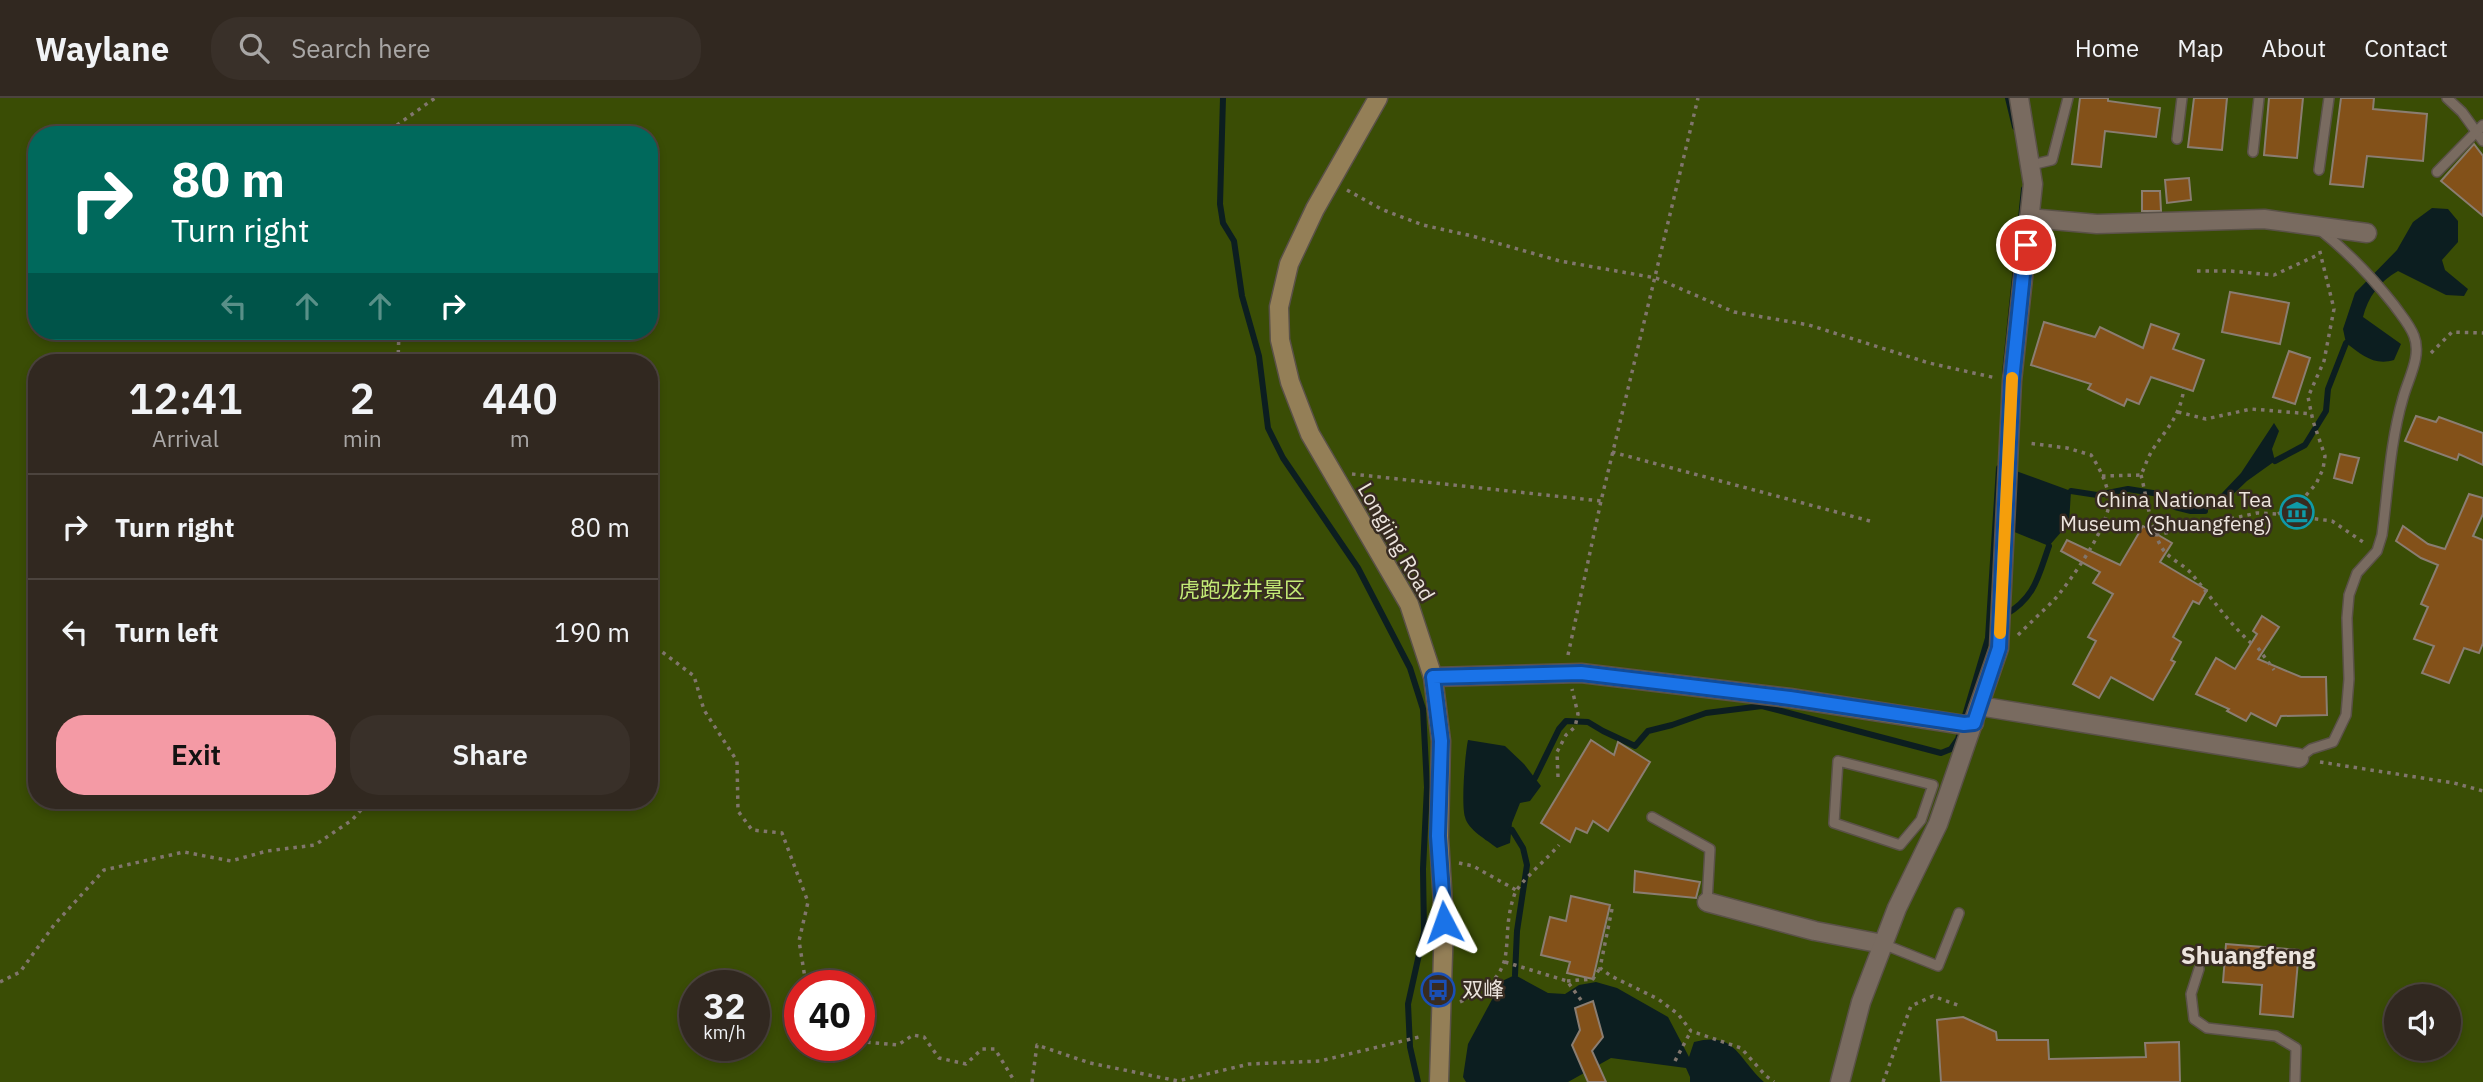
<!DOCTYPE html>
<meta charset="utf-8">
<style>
:root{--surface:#312820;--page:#393029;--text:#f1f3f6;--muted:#a8a6a5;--line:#4c443e;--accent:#f49aa5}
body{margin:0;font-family:"IBM Plex Sans","Noto Sans SC",sans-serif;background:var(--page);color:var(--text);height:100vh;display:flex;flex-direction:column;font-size:26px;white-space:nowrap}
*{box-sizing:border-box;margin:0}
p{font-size:23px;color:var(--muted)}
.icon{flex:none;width:38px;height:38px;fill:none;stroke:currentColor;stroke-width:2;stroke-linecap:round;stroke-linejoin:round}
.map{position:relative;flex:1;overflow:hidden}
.sheet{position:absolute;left:28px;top:256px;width:630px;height:455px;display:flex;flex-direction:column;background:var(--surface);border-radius:28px;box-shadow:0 4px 10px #0003,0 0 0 2px var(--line)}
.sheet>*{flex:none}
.hud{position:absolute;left:28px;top:28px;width:630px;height:214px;border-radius:28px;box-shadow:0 4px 10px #0003,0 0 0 2px var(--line);background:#00695c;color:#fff;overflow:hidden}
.controls{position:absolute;left:2384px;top:886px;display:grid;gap:14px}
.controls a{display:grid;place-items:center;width:77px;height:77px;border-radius:50%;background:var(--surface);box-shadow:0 4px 10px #0003,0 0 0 2px var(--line);font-size:35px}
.speed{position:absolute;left:679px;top:872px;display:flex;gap:14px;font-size:35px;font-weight:700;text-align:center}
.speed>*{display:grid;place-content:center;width:91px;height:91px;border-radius:50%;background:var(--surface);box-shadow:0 4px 10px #0003,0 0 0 2px var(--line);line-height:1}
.speed small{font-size:18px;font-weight:400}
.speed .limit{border:10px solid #d22;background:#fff;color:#111}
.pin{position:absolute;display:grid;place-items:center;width:60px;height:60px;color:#fff;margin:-30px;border:4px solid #fff;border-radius:50%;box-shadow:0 2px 7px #0007}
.me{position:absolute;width:77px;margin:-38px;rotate:356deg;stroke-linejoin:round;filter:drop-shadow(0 0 5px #0008)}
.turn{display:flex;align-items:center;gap:24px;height:147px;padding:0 28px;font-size:32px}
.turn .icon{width:91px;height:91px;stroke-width:2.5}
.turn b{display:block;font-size:49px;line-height:60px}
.lanes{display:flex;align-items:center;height:66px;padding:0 28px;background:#0003;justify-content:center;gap:35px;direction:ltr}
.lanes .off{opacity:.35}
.eta{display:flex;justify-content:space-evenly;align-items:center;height:119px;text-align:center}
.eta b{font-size:42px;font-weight:600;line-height:49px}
.button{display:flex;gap:14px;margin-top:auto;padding:14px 28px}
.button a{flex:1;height:80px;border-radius:28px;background:var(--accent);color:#111;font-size:28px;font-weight:600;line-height:80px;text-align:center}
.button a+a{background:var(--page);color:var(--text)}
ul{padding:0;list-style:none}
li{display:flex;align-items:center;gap:21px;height:105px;padding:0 28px;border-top:2px solid var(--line)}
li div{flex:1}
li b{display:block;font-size:26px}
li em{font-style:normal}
header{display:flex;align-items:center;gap:42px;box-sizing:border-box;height:98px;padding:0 35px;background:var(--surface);border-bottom:2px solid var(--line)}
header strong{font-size:33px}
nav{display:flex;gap:38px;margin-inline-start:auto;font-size:24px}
.search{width:490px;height:63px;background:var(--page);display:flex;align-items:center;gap:18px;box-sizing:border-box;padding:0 24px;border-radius:28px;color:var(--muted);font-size:26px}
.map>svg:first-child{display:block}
</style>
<header>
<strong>Waylane</strong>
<div class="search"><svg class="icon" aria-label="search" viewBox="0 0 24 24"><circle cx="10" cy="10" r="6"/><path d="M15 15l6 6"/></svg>Search here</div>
<nav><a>Home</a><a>Map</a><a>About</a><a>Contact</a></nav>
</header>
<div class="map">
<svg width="2483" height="984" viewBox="0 0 2483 984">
<rect width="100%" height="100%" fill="#41352b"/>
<!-- green -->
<path fill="#3a4d05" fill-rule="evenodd" d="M0,0h2483v984h-2483zM37,37h612v196h-612zM37,264h612v438h-612zM695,887h59v60h-59zM800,887h59v60h-59zM2396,898h52v52h-52z"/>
<!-- water -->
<g fill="#0c1e20">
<path d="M2432,110l16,1 10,12v21l-16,18 3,10 23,19 -4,7 -18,-1 -48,-24c-19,11 -30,26 -35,46l38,27 -7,16c-20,6 -32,-5 -48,-17l-3,-14 12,-36 42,-43 16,-28z"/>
<polygon points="2274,325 2279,333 2272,351 2275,363 2247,383 2225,404 2205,413 2241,375"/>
<polygon points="2016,373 2071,393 2069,425 2049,448 2012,433"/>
<path d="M1468,642l37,6 19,18 17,22 -11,15 -10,2 -8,20 -2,20 -13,5c-10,-8 -29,-18 -32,-31 -4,-13 0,-63 3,-77z"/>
<path d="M1515,877l33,18 17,1 14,-9 17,-3 21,6 51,29 21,40 5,-15c42,-11 43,16 70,40h-74v-5l-4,-9 -75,-10 -43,24h-102l-3,-5 5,-33 34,-63z"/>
</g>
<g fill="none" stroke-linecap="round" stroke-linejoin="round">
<!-- stream -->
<g stroke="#0c1e20" stroke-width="6">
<polyline points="1223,0 1220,106 1223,125 1234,143 1242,198 1259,258 1268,330 1283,360 1358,470 1410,570 1423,611 1427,689 1423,771 1424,834 1408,906 1410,949 1418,984"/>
<polyline points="2008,0 2015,29"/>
<polyline points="2005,275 2024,91"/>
<polyline points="2275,363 2305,347 2326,313 2328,291 2346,245"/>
<polyline points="2071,393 2097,397 2128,391 2159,396 2175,409 2191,413 2205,413"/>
<path d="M2005,517c30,-17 33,-38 44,-69"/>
<polyline points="1535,680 1559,631 1566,623 1588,624 1603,633 1635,648 1648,633 1672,627 1706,615 1762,608 1941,655 1951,651 1958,641 1988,540 1999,370"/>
<polyline points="1512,732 1523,750 1527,767 1517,833 1515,877"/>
</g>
</g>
<!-- building -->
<g fill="#835119" stroke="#8a7d71" stroke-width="2">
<polygon points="2080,0 2108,0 2108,3 2160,10 2156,39 2105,33 2101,69 2072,66"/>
<polygon points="2194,0 2227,0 2222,52 2188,49"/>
<polygon points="2269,0 2303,0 2297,60 2264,57"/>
<polygon points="2341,0 2374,0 2373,11 2427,16 2423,63 2367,58 2363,89 2330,86"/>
<polygon points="2474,46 2483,58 2483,118 2441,83"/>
<polygon points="2189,80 2191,102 2167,105 2165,82"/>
<polygon points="2142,93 2160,93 2161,113 2142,113"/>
<polygon points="2230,194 2289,205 2280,246 2222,234"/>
<polygon points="2044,224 2095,239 2100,229 2143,250 2151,226 2179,236 2173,251 2204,262 2193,293 2151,279 2139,306 2127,301 2124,308 2088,291 2091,286 2031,267"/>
<polygon points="2289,253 2310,260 2295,306 2273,299"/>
<polygon points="2416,318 2436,324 2439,319 2483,335 2483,367 2459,356 2457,362 2405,343"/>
<polygon points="2340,356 2359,360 2352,385 2334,380"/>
<polygon points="2469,396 2483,400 2483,416 2473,438 2483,442 2483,545 2479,555 2464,550 2449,585 2422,575 2434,548 2414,541 2428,509 2421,506 2438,467 2421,460 2396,443 2403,428 2428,446 2445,451"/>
<polygon points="2143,428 2172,445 2160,464 2207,492 2199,506 2193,503 2173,539 2181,544 2171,562 2175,564 2153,602 2111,579 2099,600 2073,586 2096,543 2088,539 2113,496 2093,485 2100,474 2061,453 2067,442 2120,467"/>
<polygon points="2262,518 2279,529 2258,561 2301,579 2326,579 2327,617 2281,618 2276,628 2251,615 2246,623 2227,613 2229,611 2196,596 2216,560 2235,571 2257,536 2253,533"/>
<polygon points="1591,642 1614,657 1618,644 1650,664 1608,733 1593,723 1587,735 1576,730 1570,744 1541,725"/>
<polygon points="1635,773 1700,784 1696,800 1634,794"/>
<polygon points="1571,798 1610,807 1593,881 1567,875 1570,864 1541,857 1550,819 1566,823"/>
<polygon points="2226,846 2299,852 2293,919 2260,916 2262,887 2223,884"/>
<polygon points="1593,903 1603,939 1592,953 1606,984 1588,984 1572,947 1580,932 1575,910"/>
<polygon points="1963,919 1996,934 1997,942 2048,942 2049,961 2146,959 2145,945 2179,944 2180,984 1941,984 1937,922"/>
</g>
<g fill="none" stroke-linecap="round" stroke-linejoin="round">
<defs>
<g id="lane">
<polyline points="2447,0 2462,14 2483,43"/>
<polyline points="2177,41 2182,0"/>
<polyline points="2253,54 2259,0"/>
<polyline points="2031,67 2052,62 2068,0"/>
<polyline points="2319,72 2329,0"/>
<polyline points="2437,74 2483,27"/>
<path d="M2299,660l12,-9 22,-7 13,-27 3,-36 -2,-61 2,-23 8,-22 20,-22 5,-16c6,-45 8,-93 21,-137 5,-19 19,-42 11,-62 -4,-11 -13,-21 -20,-31 -23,-29 -46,-53 -75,-76"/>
<polygon points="1838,663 1933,687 1921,722 1900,747 1834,725"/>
<polyline points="1652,719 1710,751 1707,804"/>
<polyline points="1883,846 1938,868 1959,815"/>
<polyline points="2199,871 2191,896 2194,921 2207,930 2276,938 2296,950 2295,984"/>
</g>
<g id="street">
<polyline points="2029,120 2097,126 2264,121 2367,135"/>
<polyline points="1433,579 1581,575 1790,600 1964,627 1974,625"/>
<polyline points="1979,608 2299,660"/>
<polyline points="1707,804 1815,833 1883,846"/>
<polyline points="1840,984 1861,904 1897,810 1938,726 1999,550 2012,283 2033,86 2019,0"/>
</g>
<polyline id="secondary" points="1378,0 1315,111 1289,166 1279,209 1280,242 1290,284 1310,336 1409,506 1433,579 1441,643 1439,739 1444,824 1439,984"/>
</defs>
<!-- lane casing -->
<use href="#lane" stroke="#5a5148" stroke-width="12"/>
<!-- street casing -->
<use href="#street" stroke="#5a5148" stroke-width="21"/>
<!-- secondary casing -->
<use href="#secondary" stroke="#5a5148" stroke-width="21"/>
<!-- path -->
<g stroke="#81766d" stroke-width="3.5" stroke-dasharray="3.5 5" stroke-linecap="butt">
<polyline points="383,37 435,0"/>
<polyline points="1347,92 1381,111 1423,127 1472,138 1560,163 1656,180 1734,214 1809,227 1929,265 1996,280"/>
<polyline points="2197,173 2230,173 2274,177 2320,156"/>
<polyline points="2431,255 2452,234 2483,235"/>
<polyline points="398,264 399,233"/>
<polyline points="2178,314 2206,321 2251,311 2312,316"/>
<polyline points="1612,354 1870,423"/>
<polyline points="1352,376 1601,403"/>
<path d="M2141,377c6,23 9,53 21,73 7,11 21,16 29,25 20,24 37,49 60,70"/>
<path d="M2102,378l39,-1c4,-9 7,-18 12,-26 15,-22 27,-33 31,-61"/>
<polyline points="2278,416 2301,403 2316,386 2323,371 2325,358 2313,323 2308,299 2324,263 2334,211 2319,150"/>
<polyline points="2156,437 2257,415 2278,416 2332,423 2366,446"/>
<path d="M2018,537c12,-12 24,-23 36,-35 16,-18 56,-75 55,-99 -1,-17 -9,-32 -18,-46l-24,-7 -39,-5"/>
<polyline points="649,544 694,578 704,612 737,663 738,713 752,732 782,735 808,804 799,843 805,880 809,887"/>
<polyline points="2258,550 2274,572"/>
<polyline points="1568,557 1601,403 1698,0"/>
<polyline points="2320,664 2454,685 2483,693"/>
<polyline points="1558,679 1557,654 1566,637 1575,629 1578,616 1572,591"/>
<polyline points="1459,765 1473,768 1516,792"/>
<polyline points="1612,811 1600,870 1611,878 1658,901 1678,916 1691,933 1741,950 1766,978 1774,984"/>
<polyline points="1505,864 1567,883 1584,906"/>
<polyline points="1567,883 1593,881 1600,870"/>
<polyline points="0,884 20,874 54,827 104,772 184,754 231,763 267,753 315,747 352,722 370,702"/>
<path d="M1460,904c67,-31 36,-57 55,-109 5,-11 34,-36 44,-48"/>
<polyline points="859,942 865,944 898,947 913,937 924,939 939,960 966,966 982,951 995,951 1015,984"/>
<polyline points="1675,963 1691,933"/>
<polyline points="1032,984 1037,947 1090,965 1178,983 1249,966 1320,963 1423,938"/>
<polyline points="1883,984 1911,908 1933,898 1960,908"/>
</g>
<!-- lane -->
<use href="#lane" stroke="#796b60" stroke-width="9"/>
<!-- street -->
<use href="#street" stroke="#796b60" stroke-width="18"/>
<!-- secondary -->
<use href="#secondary" stroke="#947f57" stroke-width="18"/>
</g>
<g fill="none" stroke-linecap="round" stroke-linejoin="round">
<defs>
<polyline id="route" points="1444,824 1438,738 1441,643 1433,579 1581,575 1790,600 1964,626 1974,625 1999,550 2012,283 2026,147"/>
</defs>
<!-- route casing -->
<use href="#route" stroke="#114b97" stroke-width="18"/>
<!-- route -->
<use href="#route" stroke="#1a73e8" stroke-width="12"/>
<!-- slow -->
<polyline stroke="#f59e0b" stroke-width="12" points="2000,535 2012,280"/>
</g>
<!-- icons -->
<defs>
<symbol id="museum-ring" viewBox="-11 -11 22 22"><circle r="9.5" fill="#372b21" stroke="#0f9aa8" stroke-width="1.5"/><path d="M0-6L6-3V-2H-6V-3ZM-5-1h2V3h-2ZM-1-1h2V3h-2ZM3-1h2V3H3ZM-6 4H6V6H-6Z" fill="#0f9aa8"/></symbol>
<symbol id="bus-ring" viewBox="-11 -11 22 22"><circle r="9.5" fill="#372b21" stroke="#1a4fb4" stroke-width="1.5"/><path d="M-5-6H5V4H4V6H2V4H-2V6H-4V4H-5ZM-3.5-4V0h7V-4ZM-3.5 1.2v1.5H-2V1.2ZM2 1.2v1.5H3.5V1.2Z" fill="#1a4fb4"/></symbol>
</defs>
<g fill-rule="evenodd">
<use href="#museum-ring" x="2278" y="395" width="38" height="38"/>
<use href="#bus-ring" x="1419" y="873" width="38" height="38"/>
</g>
<g text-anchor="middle" stroke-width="5" stroke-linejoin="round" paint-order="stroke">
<!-- poi labels -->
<g font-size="21" fill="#ece4dd" stroke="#372b21" text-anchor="end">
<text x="2272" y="409">China National Tea<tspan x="2272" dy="24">Museum (Shuangfeng)</tspan></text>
<text x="1462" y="899" text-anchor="start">双峰</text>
</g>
<!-- street labels -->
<g font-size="21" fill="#ece4dd" stroke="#372b21">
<text transform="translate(1396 444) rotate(60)" y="7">Longjing Road</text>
</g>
<!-- park labels -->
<g font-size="21" fill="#c3ea76" stroke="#372b21">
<text x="1242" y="499">虎跑龙井景区</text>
</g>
<!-- quarter labels -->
<g font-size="24" font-weight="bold" fill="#ece4dd" stroke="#372b21">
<text x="2248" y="866">Shuangfeng</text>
</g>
</g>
</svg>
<div class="controls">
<a><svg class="icon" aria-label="sound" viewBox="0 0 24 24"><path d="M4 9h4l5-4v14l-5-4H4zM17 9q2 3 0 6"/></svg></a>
</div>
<div class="speed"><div>32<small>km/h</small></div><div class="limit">40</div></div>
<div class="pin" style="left:2026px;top:147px;background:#d93025"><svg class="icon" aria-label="arrive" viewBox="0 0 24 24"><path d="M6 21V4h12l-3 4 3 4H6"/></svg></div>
<svg class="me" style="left:1444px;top:824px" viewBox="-20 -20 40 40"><path d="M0-17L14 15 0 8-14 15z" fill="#1a73e8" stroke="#fff" stroke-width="4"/></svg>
<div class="hud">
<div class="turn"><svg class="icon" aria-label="right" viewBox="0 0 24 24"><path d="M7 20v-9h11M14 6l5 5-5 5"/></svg><div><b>80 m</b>Turn right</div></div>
<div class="lanes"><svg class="icon off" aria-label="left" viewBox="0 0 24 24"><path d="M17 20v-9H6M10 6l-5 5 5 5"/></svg><svg class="icon off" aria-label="ahead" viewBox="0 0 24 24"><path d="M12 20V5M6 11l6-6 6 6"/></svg><svg class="icon off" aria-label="ahead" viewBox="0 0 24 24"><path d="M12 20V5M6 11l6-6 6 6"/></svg><svg class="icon" aria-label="right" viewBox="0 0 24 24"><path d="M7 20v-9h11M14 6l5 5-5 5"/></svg></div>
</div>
<section class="sheet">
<div class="eta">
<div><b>12:41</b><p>Arrival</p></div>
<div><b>2</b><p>min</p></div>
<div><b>440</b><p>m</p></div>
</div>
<ul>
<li><svg class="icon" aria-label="right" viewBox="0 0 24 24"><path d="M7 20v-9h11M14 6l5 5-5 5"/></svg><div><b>Turn right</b></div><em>80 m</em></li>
<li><svg class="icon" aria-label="left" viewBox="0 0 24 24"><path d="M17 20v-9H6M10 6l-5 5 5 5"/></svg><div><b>Turn left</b></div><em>190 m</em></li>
</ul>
<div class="button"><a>Exit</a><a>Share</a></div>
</section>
</div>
